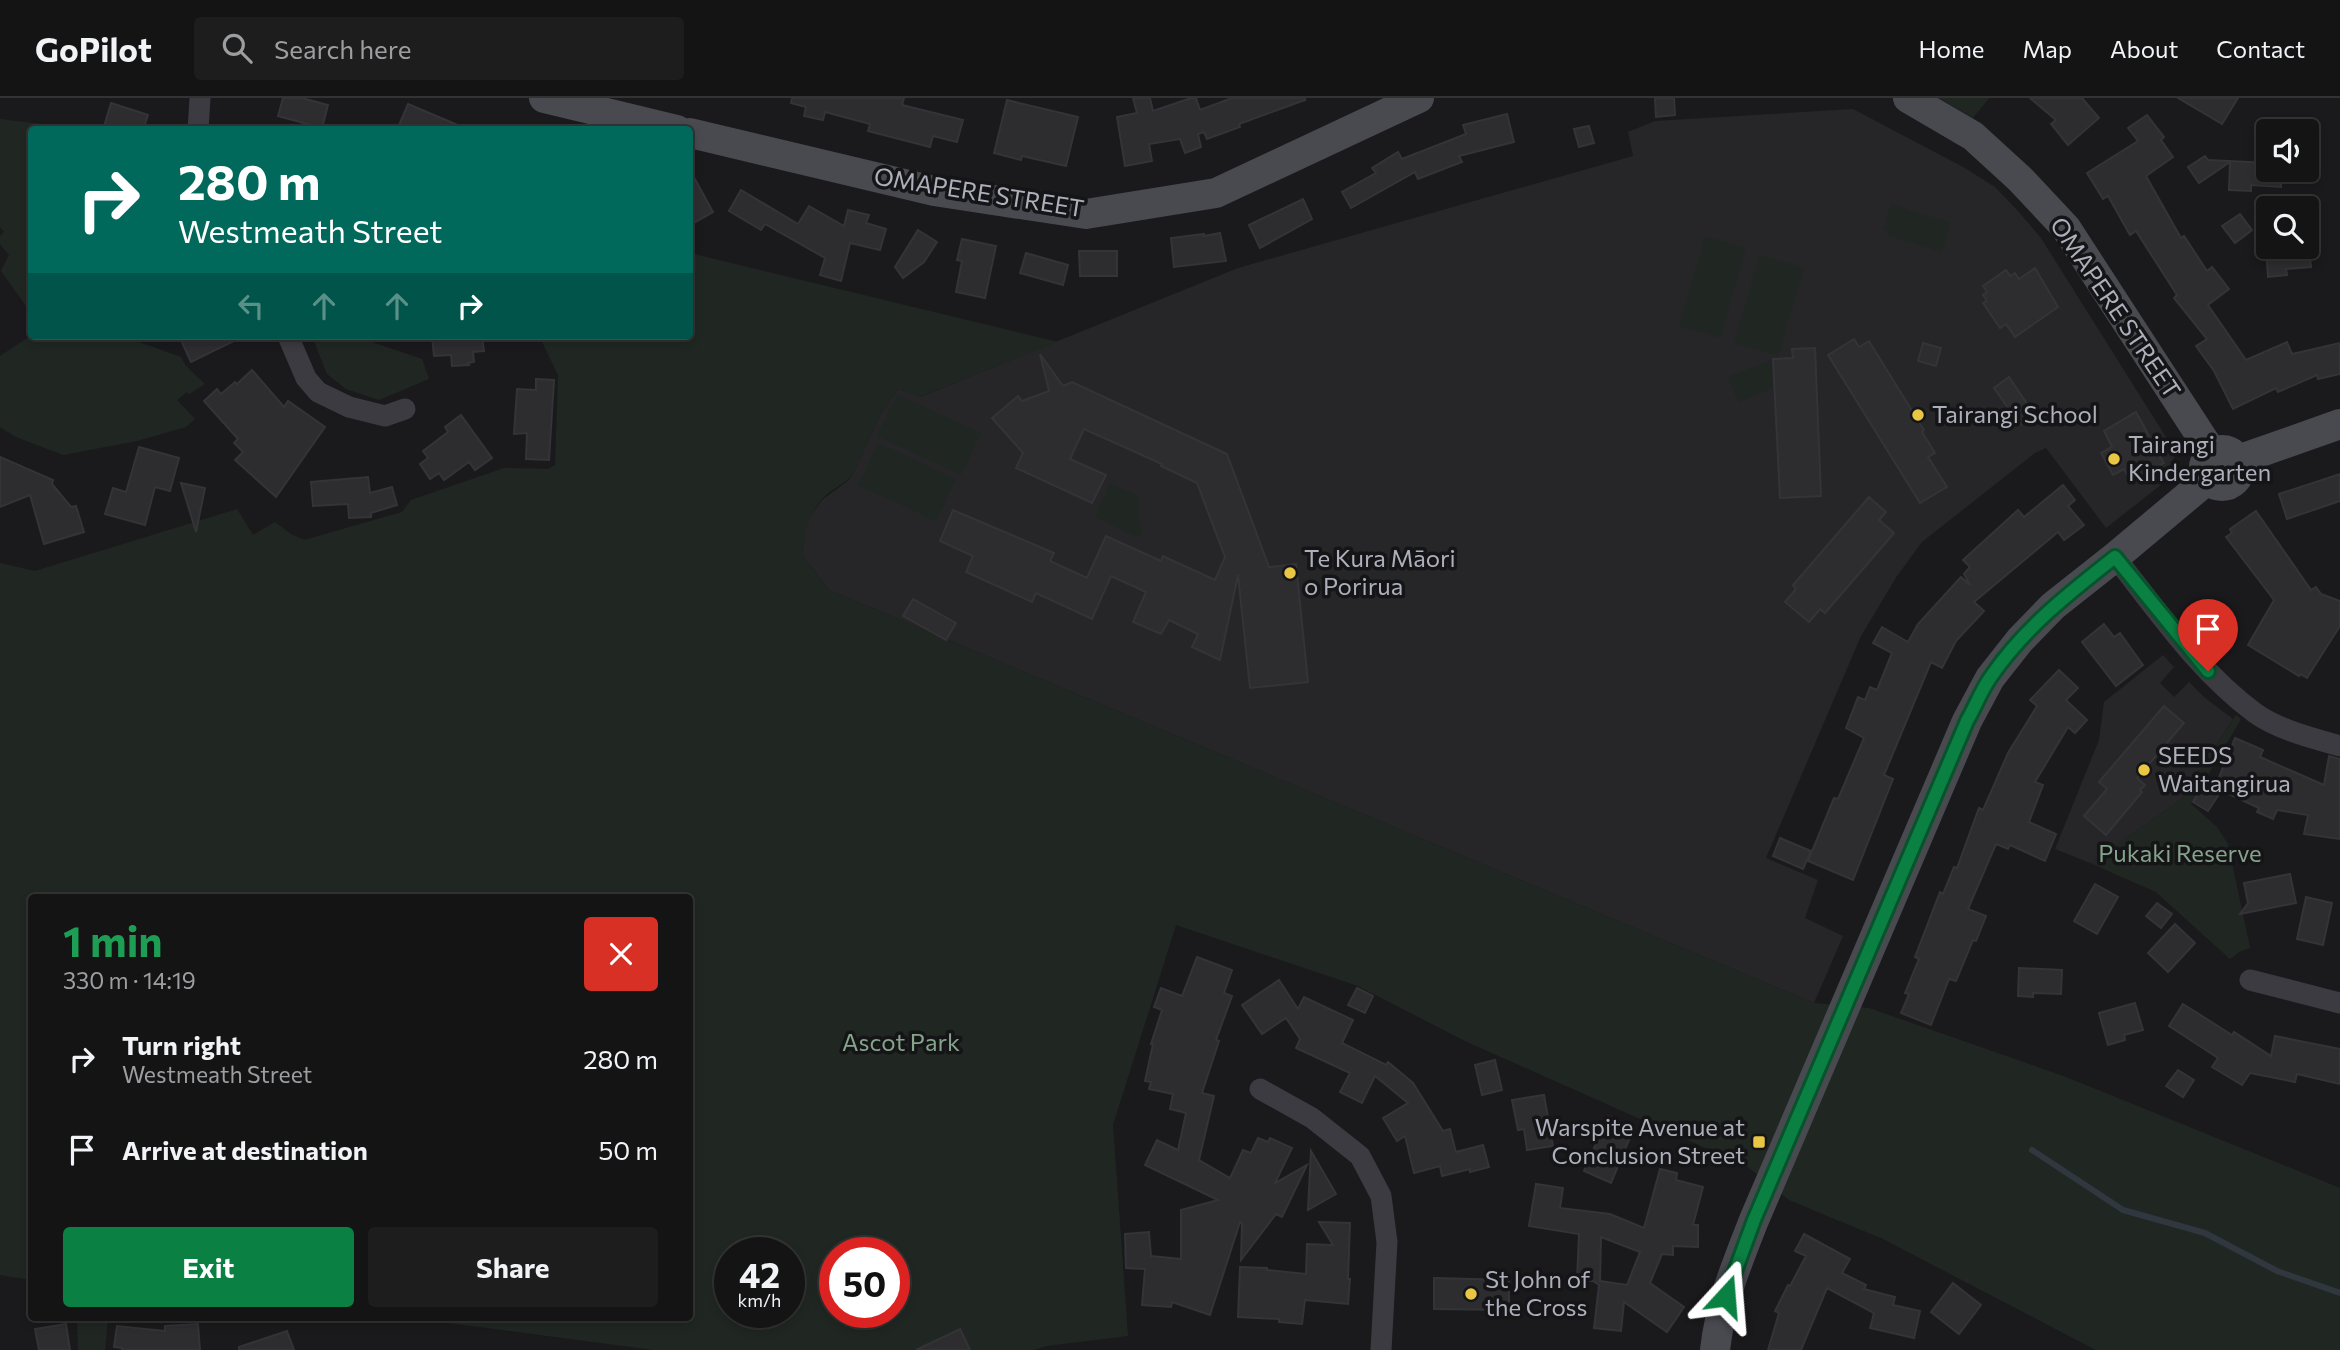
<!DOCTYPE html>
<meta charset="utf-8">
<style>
:root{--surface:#141415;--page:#1d1d1e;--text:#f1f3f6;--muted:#9d9ea0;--line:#333334;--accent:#0b8043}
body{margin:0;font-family:Commissioner,sans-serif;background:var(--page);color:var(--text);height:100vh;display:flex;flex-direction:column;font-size:26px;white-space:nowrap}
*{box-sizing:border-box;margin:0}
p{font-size:23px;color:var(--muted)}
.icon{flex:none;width:38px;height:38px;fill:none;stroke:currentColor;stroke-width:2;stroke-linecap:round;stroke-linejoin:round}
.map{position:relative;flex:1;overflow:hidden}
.sheet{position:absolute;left:28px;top:796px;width:665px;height:427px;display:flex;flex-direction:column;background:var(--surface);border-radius:7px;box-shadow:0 4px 10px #0003,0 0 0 2px var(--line)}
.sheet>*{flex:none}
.guide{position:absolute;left:28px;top:28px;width:665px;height:214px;border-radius:7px;box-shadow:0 4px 10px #0003,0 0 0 2px var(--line);background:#00695c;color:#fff;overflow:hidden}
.fabs{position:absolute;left:2256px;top:21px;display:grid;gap:14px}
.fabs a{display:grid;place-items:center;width:63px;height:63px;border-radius:7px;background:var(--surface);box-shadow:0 4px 10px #0003,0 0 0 2px var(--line);font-size:35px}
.speed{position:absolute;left:714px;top:1139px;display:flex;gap:14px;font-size:35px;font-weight:700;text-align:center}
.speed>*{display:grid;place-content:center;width:91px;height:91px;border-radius:50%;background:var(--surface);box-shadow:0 4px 10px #0003,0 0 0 2px var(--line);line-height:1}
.speed small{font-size:18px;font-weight:400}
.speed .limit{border:10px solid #d22;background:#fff;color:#111}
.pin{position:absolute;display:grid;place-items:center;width:60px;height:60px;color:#fff;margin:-72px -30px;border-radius:50% 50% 50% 0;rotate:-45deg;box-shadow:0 0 7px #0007}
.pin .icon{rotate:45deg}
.me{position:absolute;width:77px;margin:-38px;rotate:19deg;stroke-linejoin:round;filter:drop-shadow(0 0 5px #0008)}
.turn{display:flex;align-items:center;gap:24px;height:147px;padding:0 35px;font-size:32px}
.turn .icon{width:91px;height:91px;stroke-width:2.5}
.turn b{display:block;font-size:49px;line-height:60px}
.lanes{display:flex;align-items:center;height:66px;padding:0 35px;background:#0003;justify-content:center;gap:35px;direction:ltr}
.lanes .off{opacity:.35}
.round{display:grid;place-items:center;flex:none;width:74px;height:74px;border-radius:7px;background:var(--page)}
.headline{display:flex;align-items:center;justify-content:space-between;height:119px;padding:0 35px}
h1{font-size:42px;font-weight:700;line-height:52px;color:#1e9e55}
.button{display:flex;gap:14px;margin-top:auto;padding:14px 35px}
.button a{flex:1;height:80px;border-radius:7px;background:var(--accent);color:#fff;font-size:28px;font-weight:700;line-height:80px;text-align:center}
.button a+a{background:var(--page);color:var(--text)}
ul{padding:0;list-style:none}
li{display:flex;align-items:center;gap:21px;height:91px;padding:0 35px}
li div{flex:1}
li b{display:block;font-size:26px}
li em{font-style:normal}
header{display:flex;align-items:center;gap:42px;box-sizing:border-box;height:98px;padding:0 35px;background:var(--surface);border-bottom:2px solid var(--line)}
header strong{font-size:33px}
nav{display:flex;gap:38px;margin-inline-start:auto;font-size:24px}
.search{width:490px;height:63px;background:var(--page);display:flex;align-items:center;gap:18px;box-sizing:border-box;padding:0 24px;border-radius:7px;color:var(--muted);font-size:26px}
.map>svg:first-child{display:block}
</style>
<header>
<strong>GoPilot</strong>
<div class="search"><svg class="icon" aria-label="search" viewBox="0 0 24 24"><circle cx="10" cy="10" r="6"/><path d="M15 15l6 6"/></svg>Search here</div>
<nav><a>Home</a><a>Map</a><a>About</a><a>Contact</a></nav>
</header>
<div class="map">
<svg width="2340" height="1252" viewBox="0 0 2340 1252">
<rect width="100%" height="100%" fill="#1a1a1c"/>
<!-- built -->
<g fill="#262629">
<polygon points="1853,11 1965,70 1995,89 2017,112 2041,140 2176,355 2162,386 2106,430 2046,350 2035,355 1922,444 1897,478 1861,538 1766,760 1818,782 1805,820 1843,838 1814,905 829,492 802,457 805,432 811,417 822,402 849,382 853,376 880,317 898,291 920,299 1238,170 1633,58 1628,34 1655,23"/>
<polygon points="2163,557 2174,569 2160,585 2174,599 2189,584 2204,599 2233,621 2182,701 2090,765 2055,751 2099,642 2104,604"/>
</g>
<!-- green -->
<g fill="#202722" fill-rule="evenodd">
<polygon points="1939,0 1989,0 1973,20"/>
<polygon points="0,21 65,29 66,31 32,32 31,215 1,173 9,157 0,146 0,138 4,134 0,129"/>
<polygon points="1891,106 1951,125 1942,154 1887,137 1888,133 1883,131"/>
<polygon points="1705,138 1746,150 1720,240 1679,228"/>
<path d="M690,155l368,89 -139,55 -21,-8 -18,26 -27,59c-5,8 -14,11 -22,17 -21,16 -26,39 -29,64l27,35 985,413 55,5 197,69 274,111v162h-244l-213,-111 -94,-39 -41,-33 -283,-126 -107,-55 -182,-61 -63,200 15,211 -82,10 -12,4h-380l-244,-32h280v-420h-658l-1,382 -31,-5v-712l35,8 202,-62 16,26 22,-13 16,12 13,6 98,-28 9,-12 93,-32 44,1 7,-4 3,-90 -19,-39h151zM730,1155h59v59h-59zM835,1155h59v59h-59z"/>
<polygon points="1760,157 1804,170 1778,258 1734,245"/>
<polygon points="32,237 137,238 139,244 181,259 186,268 205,286 189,296 187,294 177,302 195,321 186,329 137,343 63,357 16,339 0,329 0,258"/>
<polygon points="312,238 369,238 369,243 422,261 429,281 379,302 346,291 327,276"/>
<polygon points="1772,262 1773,290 1738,304 1728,279"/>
<polygon points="897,296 981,335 961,377 877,338"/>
<polygon points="878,345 956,381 936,423 858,387"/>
<polygon points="1110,385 1139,398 1138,417 1143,436 1137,439 1095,419"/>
<polygon points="2236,617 2241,621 2191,706 2217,729 2228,746 2250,850 2241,853 2230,861 2156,794 2090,765 2182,701"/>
<polygon points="77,1220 108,1220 105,1252 78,1252"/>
</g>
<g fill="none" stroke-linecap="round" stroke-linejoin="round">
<!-- stream -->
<polyline stroke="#30373f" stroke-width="6" points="2032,1052 2123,1112 2205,1135 2277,1173 2340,1195"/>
</g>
<!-- building -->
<g fill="#2d2d30" stroke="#343438" stroke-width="2" fill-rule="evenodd">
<polygon points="283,0 302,0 328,7 322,30 278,18"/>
<polygon points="792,0 904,0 902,7 963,22 957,44 933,38 930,49 868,33 870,26 825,14 823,22 804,18 806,9 791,5"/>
<polygon points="1133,0 1150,0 1153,13 1191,0 1196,0 1200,12 1232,0 1305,0 1305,2 1239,26 1240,29 1207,41 1204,34 1198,36 1201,49 1185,55 1180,41 1149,46 1152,63 1125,68 1117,19 1137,15"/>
<polygon points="1655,0 1674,0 1675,17 1656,19"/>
<polygon points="2030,0 2082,0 2099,20 2068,47 2051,26 2056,22"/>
<polygon points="2178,0 2238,0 2222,26"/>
<polygon points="1007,2 1078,19 1066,68 1022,58 1021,62 994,55"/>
<polygon points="111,5 148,17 143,32 103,32"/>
<polygon points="408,6 467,31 467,32 397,32"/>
<polygon points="1507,16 1514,44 1459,58 1462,64 1418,81 1415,74 1351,110 1342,94 1376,75 1372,70 1398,54 1402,61 1466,36 1463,27"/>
<polygon points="2147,17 2164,39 2161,42 2173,59 2146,78 2181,140 2184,138 2207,173 2212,169 2229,191 2208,207 2246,262 2287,244 2292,256 2340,245 2340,276 2318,281 2317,277 2278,294 2276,290 2233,311 2214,273 2196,248 2207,241 2174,200 2177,197 2136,133 2130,137 2108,98 2103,101 2087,75 2138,43 2128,30"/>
<polygon points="1589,28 1594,45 1579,49 1574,31"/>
<polygon points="2205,58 2208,62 2268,65 2268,72 2281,72 2281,89 2251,87 2251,93 2229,92 2230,64 2199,85 2188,69"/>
<polygon points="690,72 713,114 690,127"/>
<polygon points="741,92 798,126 809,108 844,128 848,112 869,117 866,125 886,131 880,152 850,145 841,183 820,177 825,160 765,126 761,132 729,113"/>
<polygon points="1303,101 1312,121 1260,150 1249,127"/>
<polygon points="2240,116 2252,132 2235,145 2222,128"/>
<polygon points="918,132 937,144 924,164 903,180 895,169"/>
<polygon points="1220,135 1226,163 1174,169 1171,140 1204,136 1204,138"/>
<polygon points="962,141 996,148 985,200 956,194 962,163 957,162"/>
<polygon points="2266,149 2309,149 2311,169 2286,171 2287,177 2268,179"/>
<polygon points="1079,153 1117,153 1117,178 1080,178"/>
<polygon points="1026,155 1068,167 1063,187 1020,175"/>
<polygon points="2035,170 2058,209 2015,239 2006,226 2000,230 1983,205 1987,203 1983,197 1987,194 1983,188 2006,172 2010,178 2015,175 2019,181"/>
<polygon points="179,238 244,238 191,264"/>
<polygon points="432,238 482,238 484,253 473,254 474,264 468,265 469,267 452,268 451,257 434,258"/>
<polygon points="1854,241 1859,249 1869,243 1924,332 1922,334 1935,355 1928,359 1947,389 1920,405 1828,257"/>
<polygon points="1923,245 1941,250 1936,268 1918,263"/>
<polygon points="1815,250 1821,398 1780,400 1773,261 1793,260 1792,251"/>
<polygon points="1040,256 1063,288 1072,284 1227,356 1269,469 1296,466 1308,584 1250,590 1238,477 1220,562 1192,549 1198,536 1169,522 1161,536 1133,524 1146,494 1111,478 1092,521 1036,495 1032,504 966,474 973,458 940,443 953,412 1054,455 1050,463 1087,480 1106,438 1161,463 1163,458 1215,482 1225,459 1197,385 1161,368 1162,366 1084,331 1070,361 1106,377 1092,405 1016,370 1023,355 992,320 1018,298 1022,303 1049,293"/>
<polygon points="252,272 284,309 288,303 325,329 276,399 235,362 243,354 234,345 238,341 204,303 217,291 221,296 235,284 237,286"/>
<polygon points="2009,279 2034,316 2020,327 1994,290"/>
<polygon points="536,281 554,282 549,362 526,361 527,335 514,336 517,291 536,292"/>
<polygon points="2136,314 2164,365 2131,383 2124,371 2113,377 2101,355 2112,349 2104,333"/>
<polygon points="461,317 492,360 475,372 469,364 444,382 439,375 430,381 420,366 428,360 423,353 448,334 445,329"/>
<polygon points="139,349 179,360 170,393 155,389 145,427 105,416 113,390 126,394"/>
<polygon points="0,359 53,382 52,386 71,409 76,408 84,434 44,446 30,397 0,409"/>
<polygon points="2340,376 2340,403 2287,421 2279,396"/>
<polygon points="368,379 370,395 392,389 397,407 371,415 371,419 349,420 348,406 313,408 311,384"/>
<polygon points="181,385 205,390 196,434"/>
<polygon points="2063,387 2075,402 2068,408 2084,427 2064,442 2058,434 1974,504 1984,513 1956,543 1942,570 1931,564 1884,677 1893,681 1853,782 1808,763 1834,700 1838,701 1864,640 1846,630 1858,599 1865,602 1870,589 1877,592 1892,555 1873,545 1882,529 1908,544 1918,526 1961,479 1970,487 1964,476 1970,469 1963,462 2018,412 2024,419"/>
<polygon points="1869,399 1886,414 1879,422 1894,435 1825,515 1820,511 1809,524 1785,504 1796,491 1793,487"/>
<polygon points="2256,413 2311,492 2316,489 2321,496 2340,503 2340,528 2307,580 2300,576 2299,578 2248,547 2274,502 2226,439 2232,435 2230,431"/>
<polygon points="913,501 956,525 946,542 903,518"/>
<polygon points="2104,526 2114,539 2120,535 2143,567 2116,588 2082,544"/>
<polygon points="2059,572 2078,590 2066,602 2087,622 2075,635 2068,629 2035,684 2043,687 2029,724 2056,736 2045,763 2010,747 2008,751 1996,746 1968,811 1986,818 1976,843 1973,842 1956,883 1949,881 1931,927 1901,915 1909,896 1905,895 1919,861 1915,859 1940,794 1943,796 1954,769 1957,770 1979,710 1983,712 2008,655 2037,608 2030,602"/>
<polygon points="2164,608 2184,625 2137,680 2145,687 2140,692 2142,694 2106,737 2084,718 2107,691 2099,684"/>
<polygon points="2235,640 2263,652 2260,659 2324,687 2329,658 2340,661 2340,741 2304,736 2308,717 2277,712 2273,721 2257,714 2259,710 2218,691 2221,693 2208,713 2193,704 2205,684 2215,689"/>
<polygon points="1780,740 1811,753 1803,771 1773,758"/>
<polygon points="2290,776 2296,805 2240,816 2248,805 2244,785"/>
<polygon points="2095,786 2118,799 2097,836 2074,823"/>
<polygon points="2306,799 2332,805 2323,847 2297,841"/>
<polygon points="2157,805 2172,816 2161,830 2146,818"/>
<polygon points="2175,826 2195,845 2168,874 2148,855"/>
<polygon points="1197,859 1232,872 1224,895 1232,898 1216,942 1219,943 1202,995 1214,998 1199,1062 1230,1080 1243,1052 1251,1055 1258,1040 1268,1044 1270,1040 1292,1050 1275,1085 1307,1067 1282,1119 1276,1116 1241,1162 1242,1125 1240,1124 1210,1217 1172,1204 1171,1209 1142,1207 1145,1171 1126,1170 1125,1136 1149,1134 1151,1158 1181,1161 1181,1112 1218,1102 1145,1067 1157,1042 1178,1052 1186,1015 1170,1011 1173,996 1149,991 1151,984 1145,983 1153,946 1151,946 1162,912 1154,909 1161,890 1182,898"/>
<polygon points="2019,870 2062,872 2061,896 2033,895 2033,899 2018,898"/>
<polygon points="1279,882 1298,911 1304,899 1353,922 1342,945 1386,967 1388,964 1413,985 1443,1033 1450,1031 1456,1054 1483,1047 1489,1069 1470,1074 1470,1071 1442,1078 1440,1068 1414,1075 1405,1038 1397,1043 1383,1020 1408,1005 1375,978 1362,1005 1340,994 1350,975 1296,950 1300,941 1286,920 1262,936 1242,907"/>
<polygon points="1357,890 1373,898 1365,915 1348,907"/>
<polygon points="2135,905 2143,932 2124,937 2125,942 2108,947 2099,915"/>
<polygon points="2183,906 2232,937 2234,934 2271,958 2275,938 2340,951 2340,986 2297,976 2295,984 2250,975 2242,987 2212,969 2218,960 2169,928"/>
<polygon points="1495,962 1502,992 1482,997 1475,967"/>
<polygon points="2178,972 2194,982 2183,999 2166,988"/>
<polygon points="1544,997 1553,1048 1527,1052 1524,1031 1518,1032 1512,1002"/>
<polygon points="1608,1018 1634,1030 1611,1085 1584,1073"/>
<polygon points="1311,1053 1336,1096 1308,1112"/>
<path d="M1660,1071l17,4 -1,7 27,7 -10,38h5v22l-25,-1v9l-11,-1 -12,29 34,24 -17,25 -43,-30 -3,29 -27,-3 5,-43 -6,-4 -16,-1 2,-46 -50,-8 7,-42 27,4 -3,20 50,6 34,14zM1601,1139l39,15 -13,33 -27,-4z"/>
<polygon points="1319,1124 1350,1125 1348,1181 1350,1181 1348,1206 1305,1202 1302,1226 1279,1224 1279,1221 1238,1219 1240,1169 1267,1170 1267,1172 1306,1176 1307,1146 1333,1147"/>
<polygon points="1804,1136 1850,1161 1842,1175 1866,1187 1864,1191 1895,1199 1893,1207 1920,1213 1914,1240 1870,1230 1874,1215 1827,1190 1801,1252 1768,1252 1779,1215 1775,1213 1788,1187 1790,1188 1806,1158 1795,1153"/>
<polygon points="1434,1180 1509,1182 1509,1212 1434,1211"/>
<polygon points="1953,1185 1981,1207 1959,1236 1931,1214"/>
<polygon points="66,1226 70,1252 39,1252 35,1231"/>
<polygon points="198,1226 200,1252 122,1252 122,1250 114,1249 117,1228 165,1233 165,1228"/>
<polygon points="960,1231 970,1252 916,1252"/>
<polygon points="287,1233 294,1252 239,1252 239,1249"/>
</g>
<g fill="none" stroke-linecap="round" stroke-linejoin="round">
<!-- minor -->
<g stroke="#3b3b41" stroke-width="21">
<polyline points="198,32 200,0"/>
<polyline points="288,238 306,280 318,294 349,309 385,318 405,311"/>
<path d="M2115,459c43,54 84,115 140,156 24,17 57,25 85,33"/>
<polyline points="2250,882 2340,905"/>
<polyline points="1260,991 1312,1020 1360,1058 1381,1098 1387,1144 1381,1252"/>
</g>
<!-- secondary -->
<g stroke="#494a50" stroke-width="30">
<polyline points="544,0 677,32"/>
<polyline points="1908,0 1973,38 2020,81 2066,130 2212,355"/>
<polyline points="690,35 934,93 1086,116 1216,95 1419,0"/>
<circle cx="2222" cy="370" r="18"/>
<polyline points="2238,362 2340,326"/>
<path d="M1715,1252c5,-46 22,-87 39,-130l213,-499 23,-43 30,-38 33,-34 62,-49 92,-77"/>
</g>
</g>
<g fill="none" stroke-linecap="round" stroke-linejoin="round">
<defs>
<path id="route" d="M1726,1198l28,-76 213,-499c8,-14 14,-30 23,-43 33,-49 79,-85 125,-121l93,114"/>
</defs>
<!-- route casing -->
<use href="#route" stroke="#07532c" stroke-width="18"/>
<!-- route -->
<use href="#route" stroke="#0b8043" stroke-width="12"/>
</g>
<!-- markers -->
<g fill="#e9c644" stroke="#151517" stroke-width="2.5">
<circle cx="1918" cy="317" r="7"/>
<circle cx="2114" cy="361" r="7"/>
<circle cx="1290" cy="475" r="7"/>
<circle cx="2144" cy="672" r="7"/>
<rect x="1752" y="1037" width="14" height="14" rx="3.5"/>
<circle cx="1471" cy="1196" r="7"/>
</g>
<g text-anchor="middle" stroke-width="7" stroke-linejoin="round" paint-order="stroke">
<!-- street labels -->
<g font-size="24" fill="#adafbb" stroke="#151517">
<text transform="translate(979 95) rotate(9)" y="8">OMAPERE STREET</text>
<text transform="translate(2115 210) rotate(56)" y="8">OMAPERE STREET</text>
</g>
<!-- poi labels -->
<g font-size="24" fill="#adafbb" stroke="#151517" text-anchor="start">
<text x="1932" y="325">Tairangi School</text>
<text x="2128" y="355">Tairangi<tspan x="2128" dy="28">Kindergarten</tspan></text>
<text x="1304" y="469">Te Kura Māori<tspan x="1304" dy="28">o Porirua</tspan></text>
<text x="2158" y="666">SEEDS<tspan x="2158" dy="28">Waitangirua</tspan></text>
<text x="1745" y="1038" text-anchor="end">Warspite Avenue at<tspan x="1745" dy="28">Conclusion Street</tspan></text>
<text x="1485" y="1190">St John of<tspan x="1485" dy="28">the Cross</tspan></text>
</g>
<!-- park labels -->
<g font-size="24" fill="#85a48b" stroke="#151517">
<text x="2180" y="764">Pukaki Reserve</text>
<text x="901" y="953">Ascot Park</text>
</g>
</g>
</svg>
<div class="fabs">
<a><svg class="icon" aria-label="sound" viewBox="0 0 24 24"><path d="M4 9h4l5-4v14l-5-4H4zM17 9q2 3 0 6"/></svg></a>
<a><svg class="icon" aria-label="search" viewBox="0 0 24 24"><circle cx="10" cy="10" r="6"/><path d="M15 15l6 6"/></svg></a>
</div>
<div class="speed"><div>42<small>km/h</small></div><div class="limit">50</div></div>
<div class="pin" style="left:2208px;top:573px;background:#d93025"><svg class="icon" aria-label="arrive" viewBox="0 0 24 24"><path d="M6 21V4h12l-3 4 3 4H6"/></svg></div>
<svg class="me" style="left:1726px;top:1198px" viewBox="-20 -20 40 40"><path d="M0-17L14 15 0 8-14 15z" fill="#0b8043" stroke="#fff" stroke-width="4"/></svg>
<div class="guide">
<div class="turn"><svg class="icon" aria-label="right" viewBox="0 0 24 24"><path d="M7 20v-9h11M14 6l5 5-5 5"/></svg><div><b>280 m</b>Westmeath Street</div></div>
<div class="lanes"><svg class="icon off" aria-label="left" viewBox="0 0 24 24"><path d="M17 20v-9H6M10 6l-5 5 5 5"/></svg><svg class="icon off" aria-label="ahead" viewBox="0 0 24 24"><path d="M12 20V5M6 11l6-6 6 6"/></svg><svg class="icon off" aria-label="ahead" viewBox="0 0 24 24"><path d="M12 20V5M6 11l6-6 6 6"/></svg><svg class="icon" aria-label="right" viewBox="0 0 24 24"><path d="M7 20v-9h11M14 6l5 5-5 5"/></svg></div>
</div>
<section class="sheet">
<div class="headline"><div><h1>1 min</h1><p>330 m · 14:19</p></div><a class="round" style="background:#d93025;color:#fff"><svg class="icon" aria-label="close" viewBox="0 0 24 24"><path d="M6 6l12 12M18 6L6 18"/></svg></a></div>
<ul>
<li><svg class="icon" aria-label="right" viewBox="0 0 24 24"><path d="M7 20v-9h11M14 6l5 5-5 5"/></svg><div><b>Turn right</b><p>Westmeath Street</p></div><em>280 m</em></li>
<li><svg class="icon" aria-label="arrive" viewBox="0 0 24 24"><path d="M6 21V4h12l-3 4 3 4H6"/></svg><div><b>Arrive at destination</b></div><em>50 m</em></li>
</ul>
<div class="button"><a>Exit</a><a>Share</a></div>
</section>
</div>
